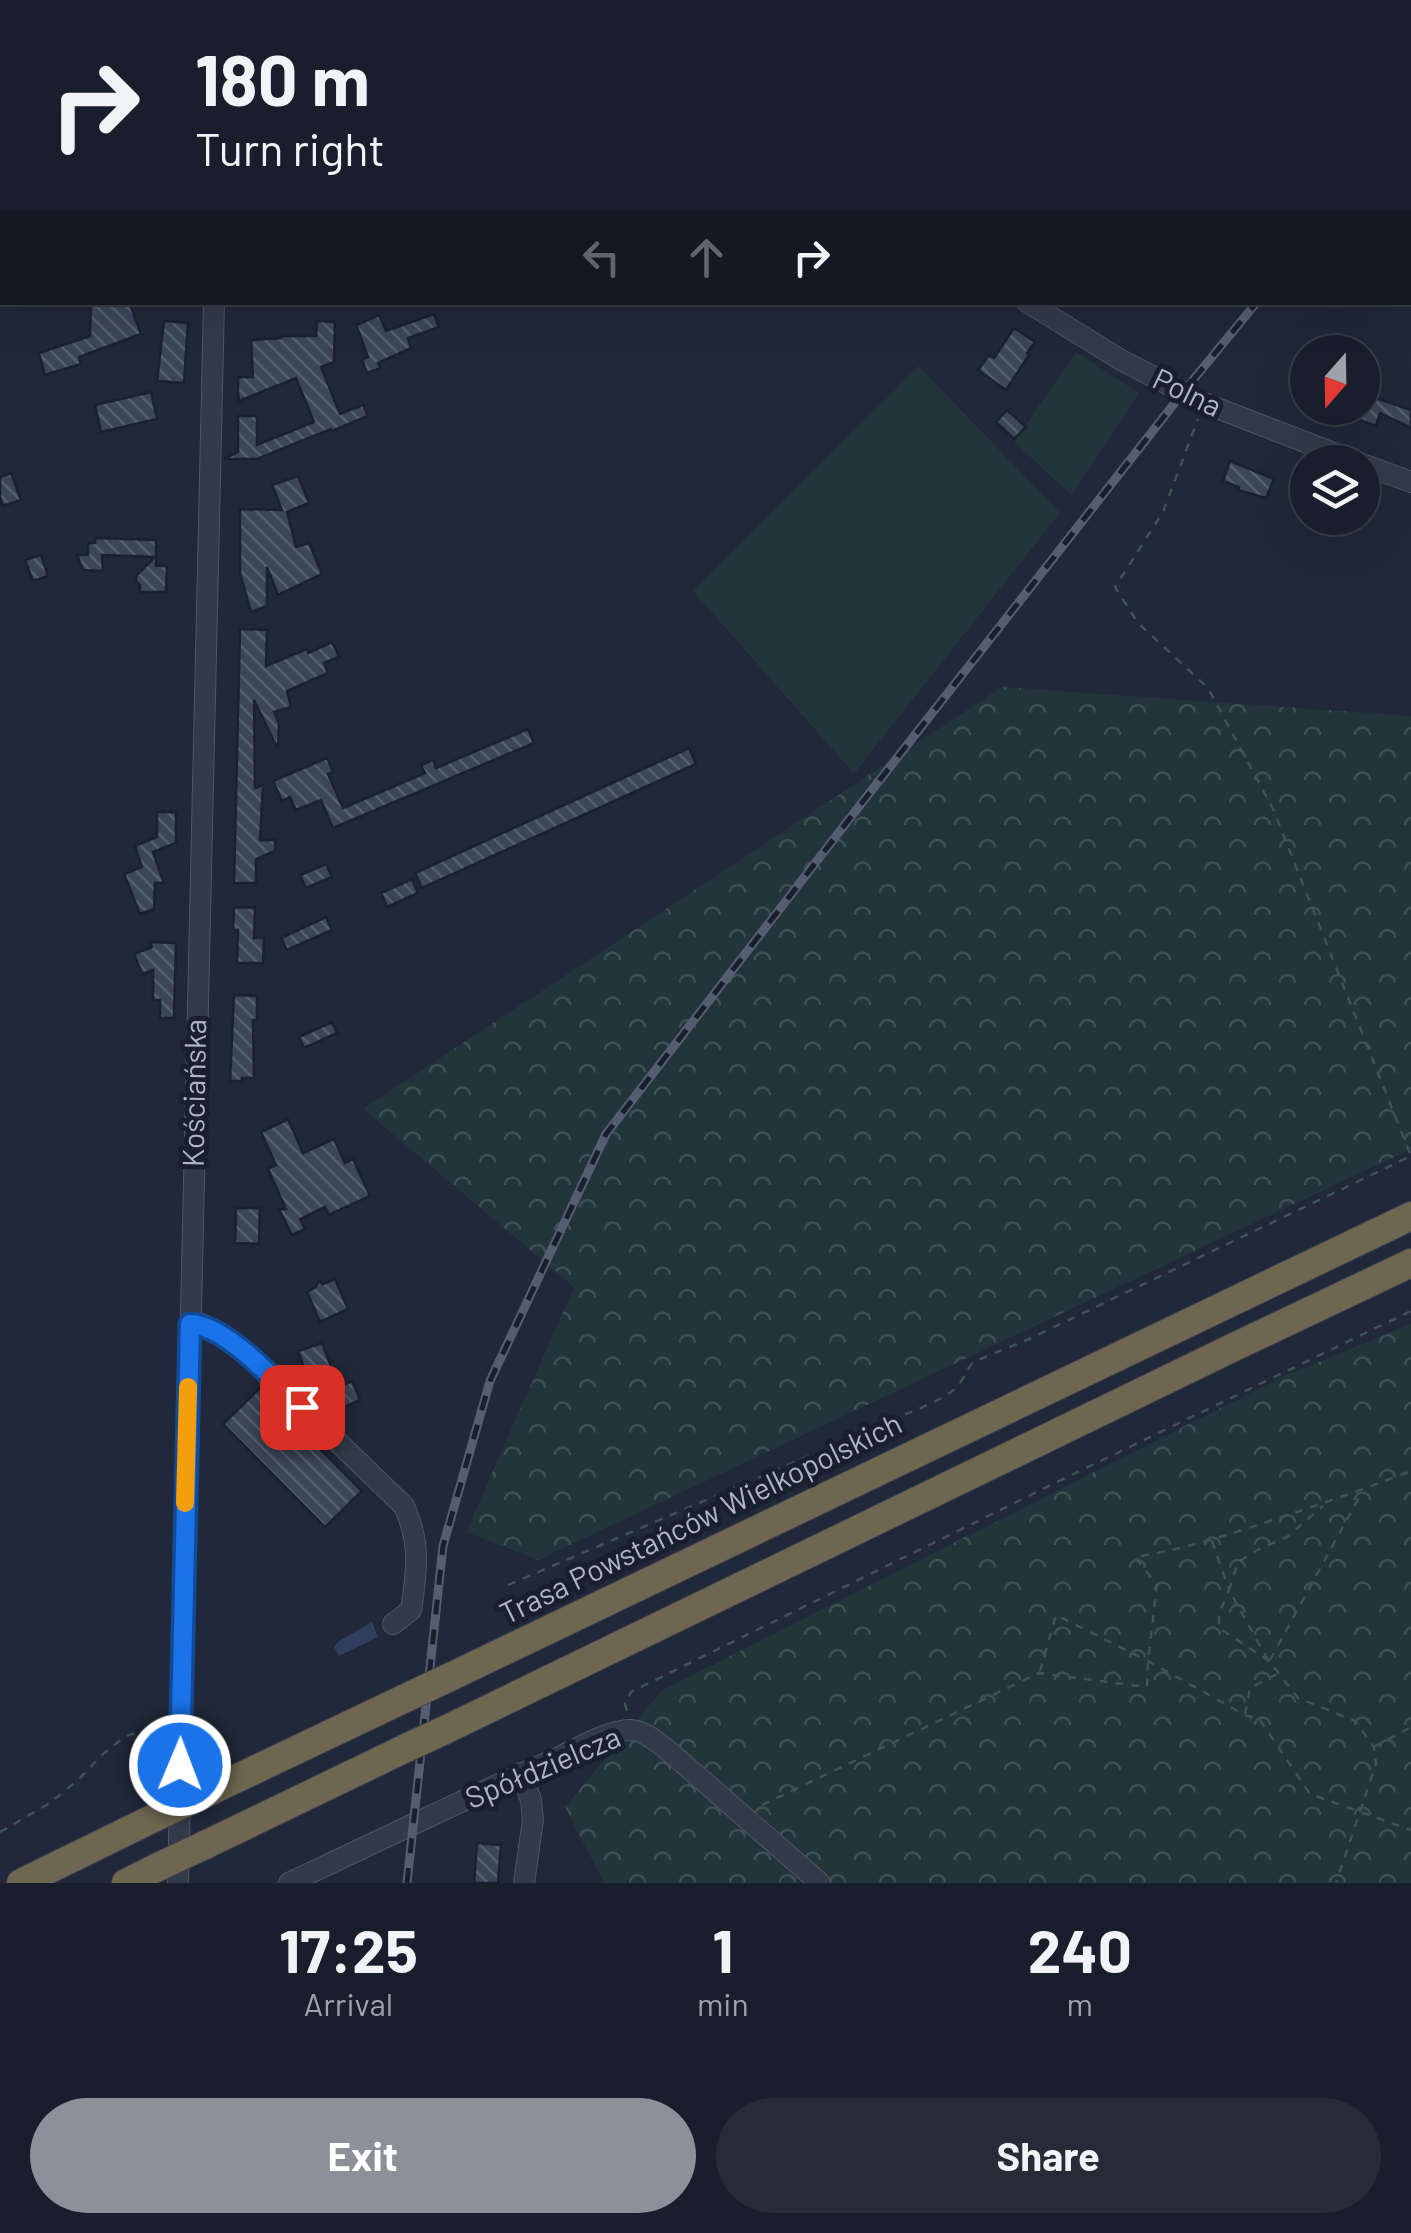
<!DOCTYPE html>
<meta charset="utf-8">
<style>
:root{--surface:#181e2b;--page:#252b37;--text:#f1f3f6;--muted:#9fa2a9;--line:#363c47;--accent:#8c9099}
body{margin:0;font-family:Barlow,sans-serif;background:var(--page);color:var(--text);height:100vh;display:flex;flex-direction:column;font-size:38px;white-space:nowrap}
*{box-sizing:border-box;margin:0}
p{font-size:32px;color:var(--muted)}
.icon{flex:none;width:55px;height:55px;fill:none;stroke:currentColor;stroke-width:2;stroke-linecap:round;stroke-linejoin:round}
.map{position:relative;height:1883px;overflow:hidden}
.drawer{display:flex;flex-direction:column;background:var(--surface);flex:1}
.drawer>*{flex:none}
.guide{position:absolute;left:0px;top:0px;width:1412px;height:305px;box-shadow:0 10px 40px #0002,0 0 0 2px var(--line);background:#181e2b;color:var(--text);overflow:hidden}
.needle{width:65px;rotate:200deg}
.buttons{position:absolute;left:1290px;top:335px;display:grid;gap:20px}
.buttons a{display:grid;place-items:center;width:90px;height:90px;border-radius:50%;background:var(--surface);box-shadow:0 10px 40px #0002,0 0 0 2px var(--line);font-size:50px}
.pin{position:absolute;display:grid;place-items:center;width:85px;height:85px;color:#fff;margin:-42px;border-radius:20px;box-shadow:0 5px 15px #0006}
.me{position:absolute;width:110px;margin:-55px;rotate:1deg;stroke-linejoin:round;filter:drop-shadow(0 0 8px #0008)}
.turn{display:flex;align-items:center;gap:35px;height:210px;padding:0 30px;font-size:45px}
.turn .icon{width:130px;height:130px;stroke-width:2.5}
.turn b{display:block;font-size:70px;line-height:85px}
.lanes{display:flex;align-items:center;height:95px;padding:0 30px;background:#0003;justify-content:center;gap:50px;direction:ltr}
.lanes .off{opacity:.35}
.eta{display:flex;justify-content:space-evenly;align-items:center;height:170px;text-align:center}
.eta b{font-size:60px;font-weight:700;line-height:70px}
.button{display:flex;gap:20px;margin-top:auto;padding:20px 30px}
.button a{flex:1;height:115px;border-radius:60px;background:var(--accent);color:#fff;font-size:40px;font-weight:700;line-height:115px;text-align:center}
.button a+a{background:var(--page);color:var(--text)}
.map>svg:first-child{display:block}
</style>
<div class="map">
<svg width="1411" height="1883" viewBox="0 0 1411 1883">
<defs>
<pattern id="forest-crowns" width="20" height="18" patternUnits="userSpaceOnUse" patternTransform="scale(2.5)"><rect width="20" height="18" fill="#21353a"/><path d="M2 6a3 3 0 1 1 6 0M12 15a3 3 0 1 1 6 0" fill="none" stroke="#3f5055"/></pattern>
<pattern id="building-back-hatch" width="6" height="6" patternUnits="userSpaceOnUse" patternTransform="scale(2.5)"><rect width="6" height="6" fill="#3b4659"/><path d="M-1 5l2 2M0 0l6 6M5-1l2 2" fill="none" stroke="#555e6f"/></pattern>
</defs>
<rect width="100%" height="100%" fill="#202839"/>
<!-- forest -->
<g fill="url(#forest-crowns)">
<polygon points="1002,687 1411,716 1411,1149 538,1560 466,1532 574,1287 363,1109"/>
<polygon points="1411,1324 1411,1883 604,1883 565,1807 661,1691 1284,1376"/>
</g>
<!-- green -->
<g fill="#21353a">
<polygon points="1076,352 1139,393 1071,495 1014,442"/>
<polygon points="919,366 1060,513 854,774 693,591"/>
</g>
<!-- water -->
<polygon fill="#313f5f" points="372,1622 378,1637 339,1656 334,1647 339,1641"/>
<!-- building -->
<g fill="url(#building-back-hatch)" stroke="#1b2130" stroke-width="2.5">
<polygon points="91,302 129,302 141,334 79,357 81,364 45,375 39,353 90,336"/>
<polygon points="434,314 439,327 408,338 411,348 378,363 381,368 367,373 362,360 368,357 356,325 379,315 386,331"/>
<polygon points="164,321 188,323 184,383 157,381"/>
<polygon points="317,321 335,322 334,362 321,367 340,414 363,405 368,416 332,431 331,429 257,459 224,459 238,452 238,416 257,416 257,445 314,422 296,378 239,401 238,393 238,377 253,377 251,340 281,338 281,336 316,336"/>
<polygon points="1014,328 1035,342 1027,353 1029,355 1006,390 978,370 989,355 994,358"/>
<polygon points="151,392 157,419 101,432 95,405"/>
<polygon points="1364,394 1411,410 1411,428 1380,413 1376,426 1355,418 1359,408 1362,408"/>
<polygon points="1007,410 1026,427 1014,439 996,422"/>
<polygon points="1230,461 1274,479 1266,498 1238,490 1239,487 1223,481"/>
<polygon points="11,473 21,500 3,506 0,497 0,477"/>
<polygon points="1306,474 1308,474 1308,515 1293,510"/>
<polygon points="298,476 309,503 287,512 296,547 309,543 322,574 278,595 267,567 267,606 251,612 240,573 240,509 282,510 272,485"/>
<polygon points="95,538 156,540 156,566 167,566 166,592 140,592 140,585 136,581 136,576 155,557 102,555 103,571 83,570 77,555 88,555 88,543 95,543"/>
<polygon points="41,555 48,576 33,581 25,560"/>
<polygon points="240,629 267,630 266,666 307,649 308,653 332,642 339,657 324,663 328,673 287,691 291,707 274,712 279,723 278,749 254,700 255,788 263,785 260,840 275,840 275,851 256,859 256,883 234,883"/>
<polygon points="528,729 534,743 333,828 321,800 296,810 290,797 282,801 273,781 327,758 333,772 328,774 343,808 425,773 421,765 433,760 436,768"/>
<polygon points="689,748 696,764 422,888 415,873"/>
<polygon points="157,812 176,812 176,843 153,852 164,883 155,883 154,909 140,914 124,874 142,867 135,846 157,837"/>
<polygon points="326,864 332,877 306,888 300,875"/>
<polygon points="412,879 418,893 387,907 381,893"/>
<polygon points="234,907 255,908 254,938 264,938 263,963 237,963 238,930 233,930"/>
<polygon points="326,917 332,930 287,950 281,938"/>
<polygon points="150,942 176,943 174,1018 160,1018 160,1000 153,1000 153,970 142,974 134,954 152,947"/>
<polygon points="234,995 257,996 257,1020 253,1020 254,1078 242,1078 242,1081 230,1081"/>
<polygon points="332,1022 337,1033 304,1048 299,1037"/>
<polygon points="288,1119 303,1153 334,1139 345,1163 353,1159 370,1196 329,1215 325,1207 300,1219 305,1229 292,1235 279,1209 286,1209 268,1169 276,1165 261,1132"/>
<polygon points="236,1208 260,1208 259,1244 235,1243"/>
<polygon points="335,1279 348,1309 320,1322 307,1292 316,1287 318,1281 323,1284"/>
<polygon points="322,1343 339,1387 352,1381 360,1400 336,1411 323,1382 311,1386 298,1351"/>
<polygon points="260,1388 362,1491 325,1527 223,1424"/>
<polygon points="477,1843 501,1845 498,1883 474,1883"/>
</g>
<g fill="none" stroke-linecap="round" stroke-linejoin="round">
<defs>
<g id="minor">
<polyline points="532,0 536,2"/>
<polyline points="221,2 222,0"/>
<polyline points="1027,302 1121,360 1204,403 1357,462"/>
<polyline points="1362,464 1411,482"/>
<path d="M190,1324h12l10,5 39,29 153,148c17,37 13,65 7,104l-18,14"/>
<polyline points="521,1773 531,1800 533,1820 524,1883"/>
<polyline points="178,1883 214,302"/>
<path d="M289,1883c90,-42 179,-86 270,-126 19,-9 52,-28 72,-27 15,1 27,13 39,22l150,131"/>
</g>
<g id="highway">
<polyline points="450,1677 1411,1216"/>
<polyline points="445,1730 1234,1347 1411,1263"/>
<polyline points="204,1794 414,1694"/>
<polyline points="207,1844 408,1747"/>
<polyline points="21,1883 164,1813"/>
<polyline points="126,1883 160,1866"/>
</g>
</defs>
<!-- minor casing -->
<use href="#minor" stroke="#4e5564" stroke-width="22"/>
<!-- highway casing -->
<use href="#highway" stroke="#3b4251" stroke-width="30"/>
<!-- path -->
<g stroke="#3f5257" stroke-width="2.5" stroke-dasharray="8 8" stroke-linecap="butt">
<polyline points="1212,1541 1229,1590 1219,1614 1219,1628 1269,1661 1298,1698 1355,1721 1374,1747 1376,1764 1336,1883"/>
<path d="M508,1585l424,-182c9,-5 21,-10 28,-20 5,-7 7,-14 13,-21l56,-23 382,-183 -138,-347 -65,-121 -70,-65 -23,-36 48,-75 35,-93"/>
<polyline points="1268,1660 1229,1590 1238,1562 1259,1549 1287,1537 1323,1506"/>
<polyline points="1270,1660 1362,1492"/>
<polyline points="1040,1671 1056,1615 1148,1661 1245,1715 1260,1720 1310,1794 1411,1830"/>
<polyline points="627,1711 625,1704 631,1692 1055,1483 1411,1311"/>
<polyline points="1245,1714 1250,1688 1277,1674"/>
<polyline points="1374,1747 1411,1727"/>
<path d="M762,1805l277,-132 108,14 1,-26 9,-76 -22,-28c39,-6 76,-17 114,-29 54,-18 108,-36 162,-57"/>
<polyline points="0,1832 50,1803 79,1779 104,1753 126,1736 163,1725"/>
</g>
<!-- minor -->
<use href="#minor" stroke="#333a49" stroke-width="20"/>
<!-- highway -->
<use href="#highway" stroke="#6f6650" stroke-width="28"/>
<defs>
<g id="rail">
<polyline points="1410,108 1411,106"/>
<polyline points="407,1883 443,1546 490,1381 606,1134 857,809 1184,391 1257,302"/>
</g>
</defs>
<!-- rail casing -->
<use href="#rail" stroke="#555e70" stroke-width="9"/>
<!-- rail -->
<use href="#rail" stroke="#191f2d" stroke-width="5" stroke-dasharray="15" stroke-linecap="butt"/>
<defs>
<g id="highway-bridge">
<polyline points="414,1694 450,1677"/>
<polyline points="408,1747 445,1730"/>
<polyline points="164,1813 204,1794"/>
<polyline points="160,1866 207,1844"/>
</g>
</defs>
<!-- highway-bridge casing -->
<use href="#highway-bridge" stroke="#3b4251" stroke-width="30" stroke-linecap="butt"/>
<!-- highway-bridge -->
<use href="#highway-bridge" stroke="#6f6650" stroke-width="28"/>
</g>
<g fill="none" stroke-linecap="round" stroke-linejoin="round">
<defs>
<path id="route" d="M180,1765l10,-441c36,1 86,58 112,83"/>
</defs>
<!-- route casing -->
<use href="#route" stroke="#114b97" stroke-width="25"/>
<!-- route -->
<use href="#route" stroke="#1a73e8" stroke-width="18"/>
<!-- slow -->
<polyline stroke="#f59e0b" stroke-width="18" points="185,1503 188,1387"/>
</g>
<g text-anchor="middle" stroke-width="10" stroke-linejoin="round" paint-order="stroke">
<!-- street labels -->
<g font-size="30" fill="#adb5c6" stroke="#191f2d">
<text transform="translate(1187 393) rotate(26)" y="10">Polna</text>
<text transform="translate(195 1093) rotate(-89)" y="10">Kościańska</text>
<text transform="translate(701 1519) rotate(-26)" y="10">Trasa Powstańców Wielkopolskich</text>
<text transform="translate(543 1768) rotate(-23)" y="10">Spółdzielcza</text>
</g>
</g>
</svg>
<div class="buttons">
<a><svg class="needle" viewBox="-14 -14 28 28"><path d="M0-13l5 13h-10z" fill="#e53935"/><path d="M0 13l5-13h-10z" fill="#9fa2a9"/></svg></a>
<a><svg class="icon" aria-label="layers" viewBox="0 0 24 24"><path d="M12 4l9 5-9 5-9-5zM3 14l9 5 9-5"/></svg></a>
</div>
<div class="pin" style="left:302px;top:1407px;background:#d93025"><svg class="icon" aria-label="arrive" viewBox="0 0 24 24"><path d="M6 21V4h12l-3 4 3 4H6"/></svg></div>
<svg class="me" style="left:180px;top:1765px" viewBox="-20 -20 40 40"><circle r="17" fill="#1a73e8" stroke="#fff" stroke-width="3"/><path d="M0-11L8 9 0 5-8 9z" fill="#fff"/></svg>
<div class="guide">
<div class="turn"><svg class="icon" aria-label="right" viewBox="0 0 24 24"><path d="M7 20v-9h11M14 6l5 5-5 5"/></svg><div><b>180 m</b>Turn right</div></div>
<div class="lanes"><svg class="icon off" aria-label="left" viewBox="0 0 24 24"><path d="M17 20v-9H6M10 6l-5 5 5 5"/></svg><svg class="icon off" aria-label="ahead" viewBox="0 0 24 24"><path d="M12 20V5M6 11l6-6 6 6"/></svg><svg class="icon" aria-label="right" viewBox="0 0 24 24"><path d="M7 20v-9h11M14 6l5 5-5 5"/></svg></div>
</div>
</div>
<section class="drawer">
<div class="eta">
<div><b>17:25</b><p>Arrival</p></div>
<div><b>1</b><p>min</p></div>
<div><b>240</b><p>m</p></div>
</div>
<div class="button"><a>Exit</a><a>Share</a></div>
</section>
